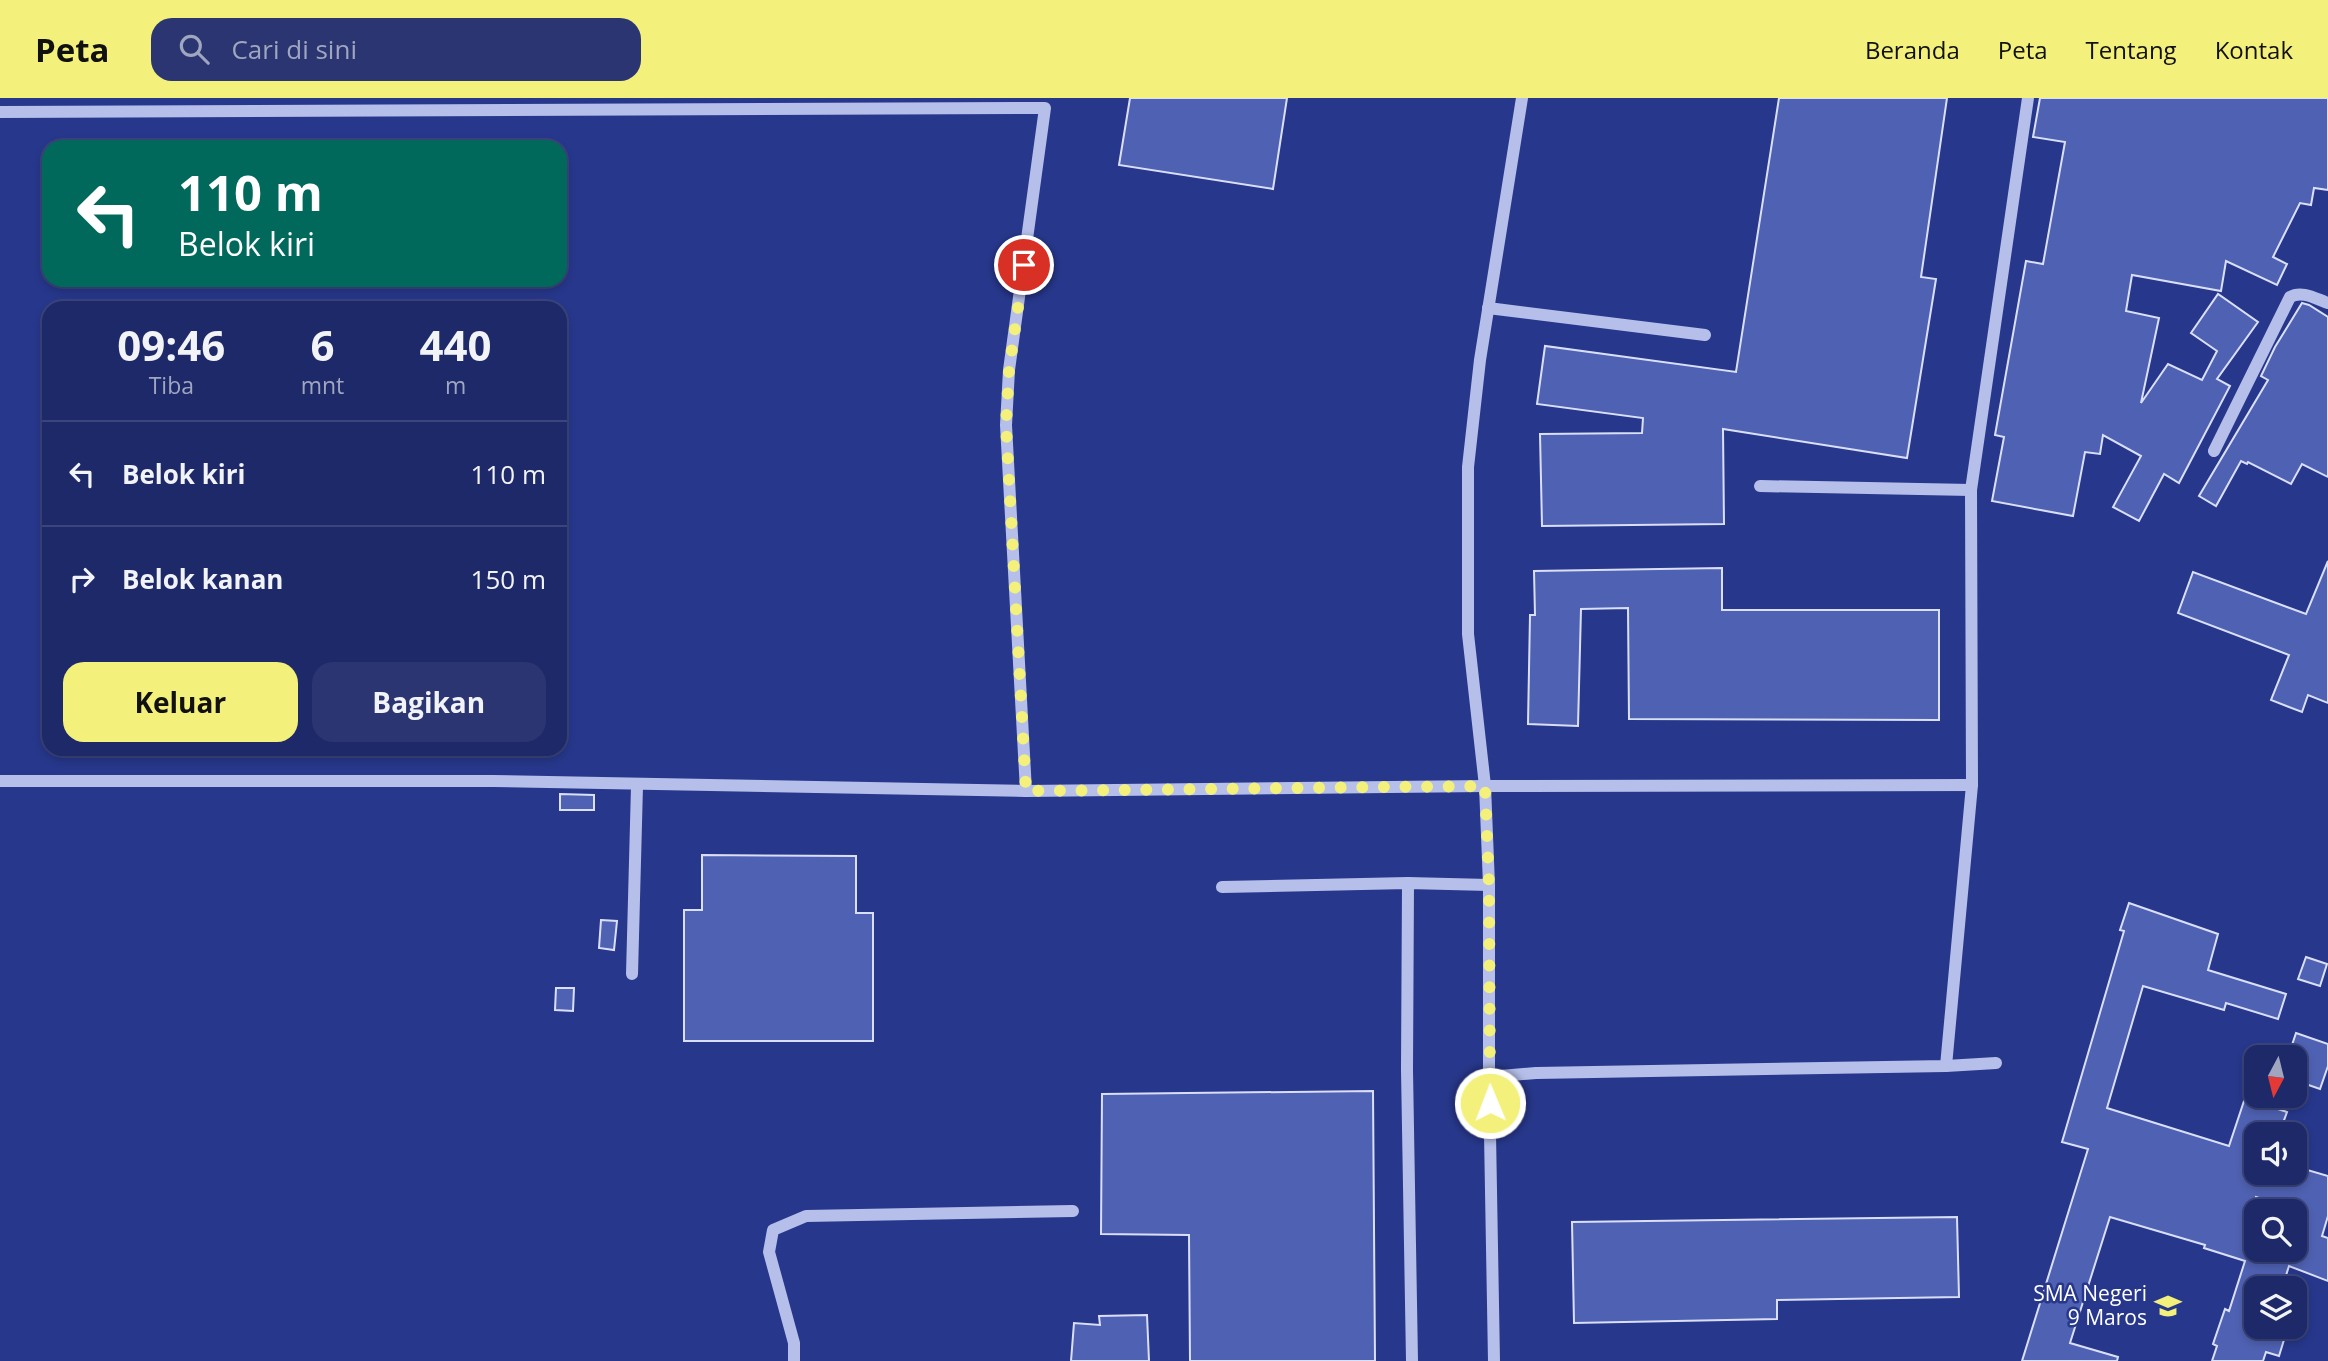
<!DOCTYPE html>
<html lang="id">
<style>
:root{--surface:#1d2968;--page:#2a3571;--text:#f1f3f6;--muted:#a0a6c0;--line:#3b457c;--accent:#f3f17b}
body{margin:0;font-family:"Open Sans",sans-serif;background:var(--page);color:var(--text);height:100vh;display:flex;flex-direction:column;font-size:26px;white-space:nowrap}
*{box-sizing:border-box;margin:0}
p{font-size:23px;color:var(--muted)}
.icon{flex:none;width:38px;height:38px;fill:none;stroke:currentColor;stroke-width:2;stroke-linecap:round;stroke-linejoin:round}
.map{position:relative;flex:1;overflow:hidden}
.side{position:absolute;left:42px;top:203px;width:525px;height:455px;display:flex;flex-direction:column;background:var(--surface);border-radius:21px;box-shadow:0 4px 10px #0003,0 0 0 2px var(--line)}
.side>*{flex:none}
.top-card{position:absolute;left:42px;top:42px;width:525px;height:147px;border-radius:21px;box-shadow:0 4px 10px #0003,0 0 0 2px var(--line);background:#00695c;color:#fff;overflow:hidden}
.needle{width:46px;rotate:187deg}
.fabs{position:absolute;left:2244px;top:947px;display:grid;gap:14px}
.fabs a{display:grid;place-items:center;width:63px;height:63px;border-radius:14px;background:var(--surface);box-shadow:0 4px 10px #0003,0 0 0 2px var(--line);font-size:35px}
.pin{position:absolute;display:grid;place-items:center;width:60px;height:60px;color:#fff;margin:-30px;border:4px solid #fff;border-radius:50%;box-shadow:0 2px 7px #0007}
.me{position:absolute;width:77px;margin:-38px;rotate:359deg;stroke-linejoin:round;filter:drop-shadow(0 0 5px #0008)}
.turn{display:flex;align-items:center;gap:24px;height:147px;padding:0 21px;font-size:32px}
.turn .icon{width:91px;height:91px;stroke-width:2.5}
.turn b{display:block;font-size:49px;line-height:60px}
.eta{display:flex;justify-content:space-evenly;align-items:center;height:119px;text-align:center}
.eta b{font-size:42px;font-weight:700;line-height:49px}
.cta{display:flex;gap:14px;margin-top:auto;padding:14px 21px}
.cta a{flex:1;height:80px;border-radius:21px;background:var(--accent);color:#111;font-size:28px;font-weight:700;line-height:80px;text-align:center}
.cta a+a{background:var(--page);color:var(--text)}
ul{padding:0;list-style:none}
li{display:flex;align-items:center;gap:21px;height:105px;padding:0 21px;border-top:2px solid var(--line)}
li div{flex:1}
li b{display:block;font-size:26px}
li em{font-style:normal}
header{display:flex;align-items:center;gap:42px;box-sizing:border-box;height:98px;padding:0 35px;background:var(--accent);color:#111}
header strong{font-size:33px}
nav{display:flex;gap:38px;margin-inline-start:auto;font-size:24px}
.search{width:490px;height:63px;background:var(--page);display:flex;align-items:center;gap:18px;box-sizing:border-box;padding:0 24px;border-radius:21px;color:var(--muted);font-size:26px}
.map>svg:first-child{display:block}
</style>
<header>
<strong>Peta</strong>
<div class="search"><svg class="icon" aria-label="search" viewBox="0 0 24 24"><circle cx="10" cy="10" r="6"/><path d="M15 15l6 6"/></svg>Cari di sini</div>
<nav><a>Beranda</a><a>Peta</a><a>Tentang</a><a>Kontak</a></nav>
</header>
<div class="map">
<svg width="2328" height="1263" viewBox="0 0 2328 1263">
<rect width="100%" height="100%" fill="#27378b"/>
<!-- building -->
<g fill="#4f61b2" stroke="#dadff8" stroke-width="2" fill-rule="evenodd">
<polygon points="1130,0 1287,0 1273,91 1119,67"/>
<polygon points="1779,0 1947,0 1921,179 1936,181 1907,360 1723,331 1724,426 1542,428 1540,336 1642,335 1643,320 1537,306 1545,248 1736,274"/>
<polygon points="2040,0 2328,0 2328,92 2314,90 2311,107 2300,105 2273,159 2287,166 2277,187 2226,163 2221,193 2132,177 2126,213 2159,220 2141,305 2168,266 2202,282 2217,253 2191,235 2218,196 2258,224 2217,281 2230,288 2179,385 2164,376 2139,423 2113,409 2141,358 2103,337 2100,356 2085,354 2073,418 1992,403 2004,339 1995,337 2026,163 2043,166 2065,44 2033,39"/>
<polygon points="2302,205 2309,207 2328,219 2328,379 2302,366 2291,386 2248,364 2247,366 2241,363 2216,408 2199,398 2268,282 2261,278 2275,249"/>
<polygon points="2328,463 2328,605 2308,597 2302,614 2271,602 2289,557 2178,515 2193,474 2306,516"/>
<polygon points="1722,470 1722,512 1939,512 1939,622 1629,621 1628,510 1581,511 1578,628 1528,626 1530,517 1535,517 1534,473"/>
<polygon points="560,696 594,697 594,712 560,712"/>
<polygon points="702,757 856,758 856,815 873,815 873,943 684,943 684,812 702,812"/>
<path d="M2129,805l89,31 -10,36 78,24 -8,25 -52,-16 -2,7 -81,-24 -36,122 122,38 16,-48 42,14 -8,22h-23v38h38v-6l34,10v40l-6,20 6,2v43l-39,-15 -7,22h-26v38h22l9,4 -8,26 -13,-4 -3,9h-51l5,-15 -4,-2 12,-35 4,2 16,-50 -41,-13 1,-3 -95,-28 -40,126 48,14 -1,4h-95l66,-212 -26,-7 62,-211 -4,-1zM2256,1099l38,12v41h-38z"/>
<polygon points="601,822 617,823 614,852 599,850"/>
<polygon points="2306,859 2327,866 2320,888 2298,881"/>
<polygon points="556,890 574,890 573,913 555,912"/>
<polygon points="2296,935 2328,946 2328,968 2320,991 2294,982 2294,959 2288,959"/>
<polygon points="1373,993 1375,1263 1190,1263 1189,1137 1101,1136 1102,996"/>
<polygon points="1957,1119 1959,1199 1777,1202 1777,1221 1574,1225 1572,1124"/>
<polygon points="1147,1217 1149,1263 1071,1263 1074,1225 1100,1227 1099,1218"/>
</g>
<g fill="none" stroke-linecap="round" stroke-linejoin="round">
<!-- minor -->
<g stroke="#b5bfea" stroke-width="12">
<polyline points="0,14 1045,10 1009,272 1006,327 1026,693"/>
<polyline points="1488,210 1705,237"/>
<path d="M2214,353l76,-154c12,-7 26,2 38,6"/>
<polyline points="1760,388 1971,392"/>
<polyline points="0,683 493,683 1026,693 1485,688 1972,687"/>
<polyline points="1408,785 1407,972 1412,1263"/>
<polyline points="1222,789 1408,785 1489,787"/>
<polyline points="632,876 637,688"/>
<polyline points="1946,968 1972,687 1971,392 2028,0"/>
<polyline points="1489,979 1536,975 1946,968 1996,965"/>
<polyline points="794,1263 794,1245 769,1154 773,1132 806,1118 1073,1113"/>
<polyline points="1494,1263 1489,979 1489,787 1485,688 1468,536 1468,369 1480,262 1522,0"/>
</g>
</g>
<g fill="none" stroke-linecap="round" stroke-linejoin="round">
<!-- route -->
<polyline stroke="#f3f17b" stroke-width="12" stroke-dasharray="0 21.6" points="1024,167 1009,272 1006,327 1026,693 1485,688 1489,787 1490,1005"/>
</g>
<!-- icons -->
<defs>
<symbol id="school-bare" viewBox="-9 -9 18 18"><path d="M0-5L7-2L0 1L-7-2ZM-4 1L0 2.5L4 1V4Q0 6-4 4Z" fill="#f3f17b" stroke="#27378b" stroke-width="2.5" paint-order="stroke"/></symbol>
</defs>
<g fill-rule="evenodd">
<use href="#school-bare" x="2149" y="1189" width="38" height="38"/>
</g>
<g text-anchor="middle" stroke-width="5" stroke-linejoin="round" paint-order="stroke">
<!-- poi labels -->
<g font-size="21" fill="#fff" stroke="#27378b" text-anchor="end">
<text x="2147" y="1203">SMA Negeri<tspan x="2147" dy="24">9 Maros</tspan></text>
</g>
</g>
</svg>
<div class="fabs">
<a><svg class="needle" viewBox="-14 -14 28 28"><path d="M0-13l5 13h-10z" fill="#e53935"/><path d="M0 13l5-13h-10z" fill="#a0a6c0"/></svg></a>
<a><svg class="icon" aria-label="sound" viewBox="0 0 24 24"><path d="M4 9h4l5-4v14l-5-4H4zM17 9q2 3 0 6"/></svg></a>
<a><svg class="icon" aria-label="search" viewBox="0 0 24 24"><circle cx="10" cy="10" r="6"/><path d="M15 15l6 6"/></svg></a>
<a><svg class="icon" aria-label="layers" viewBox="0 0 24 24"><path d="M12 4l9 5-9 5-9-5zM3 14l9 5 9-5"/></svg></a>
</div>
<div class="pin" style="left:1024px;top:167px;background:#d93025"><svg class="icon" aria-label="arrive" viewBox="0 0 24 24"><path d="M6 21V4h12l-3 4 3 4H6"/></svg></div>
<svg class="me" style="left:1490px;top:1005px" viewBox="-20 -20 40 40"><circle r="17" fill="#f3f17b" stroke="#fff" stroke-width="3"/><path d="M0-11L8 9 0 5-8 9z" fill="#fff"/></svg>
<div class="top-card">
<div class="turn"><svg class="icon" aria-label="left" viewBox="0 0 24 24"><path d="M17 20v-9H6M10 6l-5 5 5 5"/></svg><div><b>110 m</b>Belok kiri</div></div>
</div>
<section class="side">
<div class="eta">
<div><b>09:46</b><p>Tiba</p></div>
<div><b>6</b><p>mnt</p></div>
<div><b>440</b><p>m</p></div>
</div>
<ul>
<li><svg class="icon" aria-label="left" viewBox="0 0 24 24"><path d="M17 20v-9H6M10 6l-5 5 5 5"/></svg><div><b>Belok kiri</b></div><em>110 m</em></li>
<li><svg class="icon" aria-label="right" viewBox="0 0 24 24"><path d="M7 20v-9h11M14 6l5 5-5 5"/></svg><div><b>Belok kanan</b></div><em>150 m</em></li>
</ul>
<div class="cta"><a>Keluar</a><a>Bagikan</a></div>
</section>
</div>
